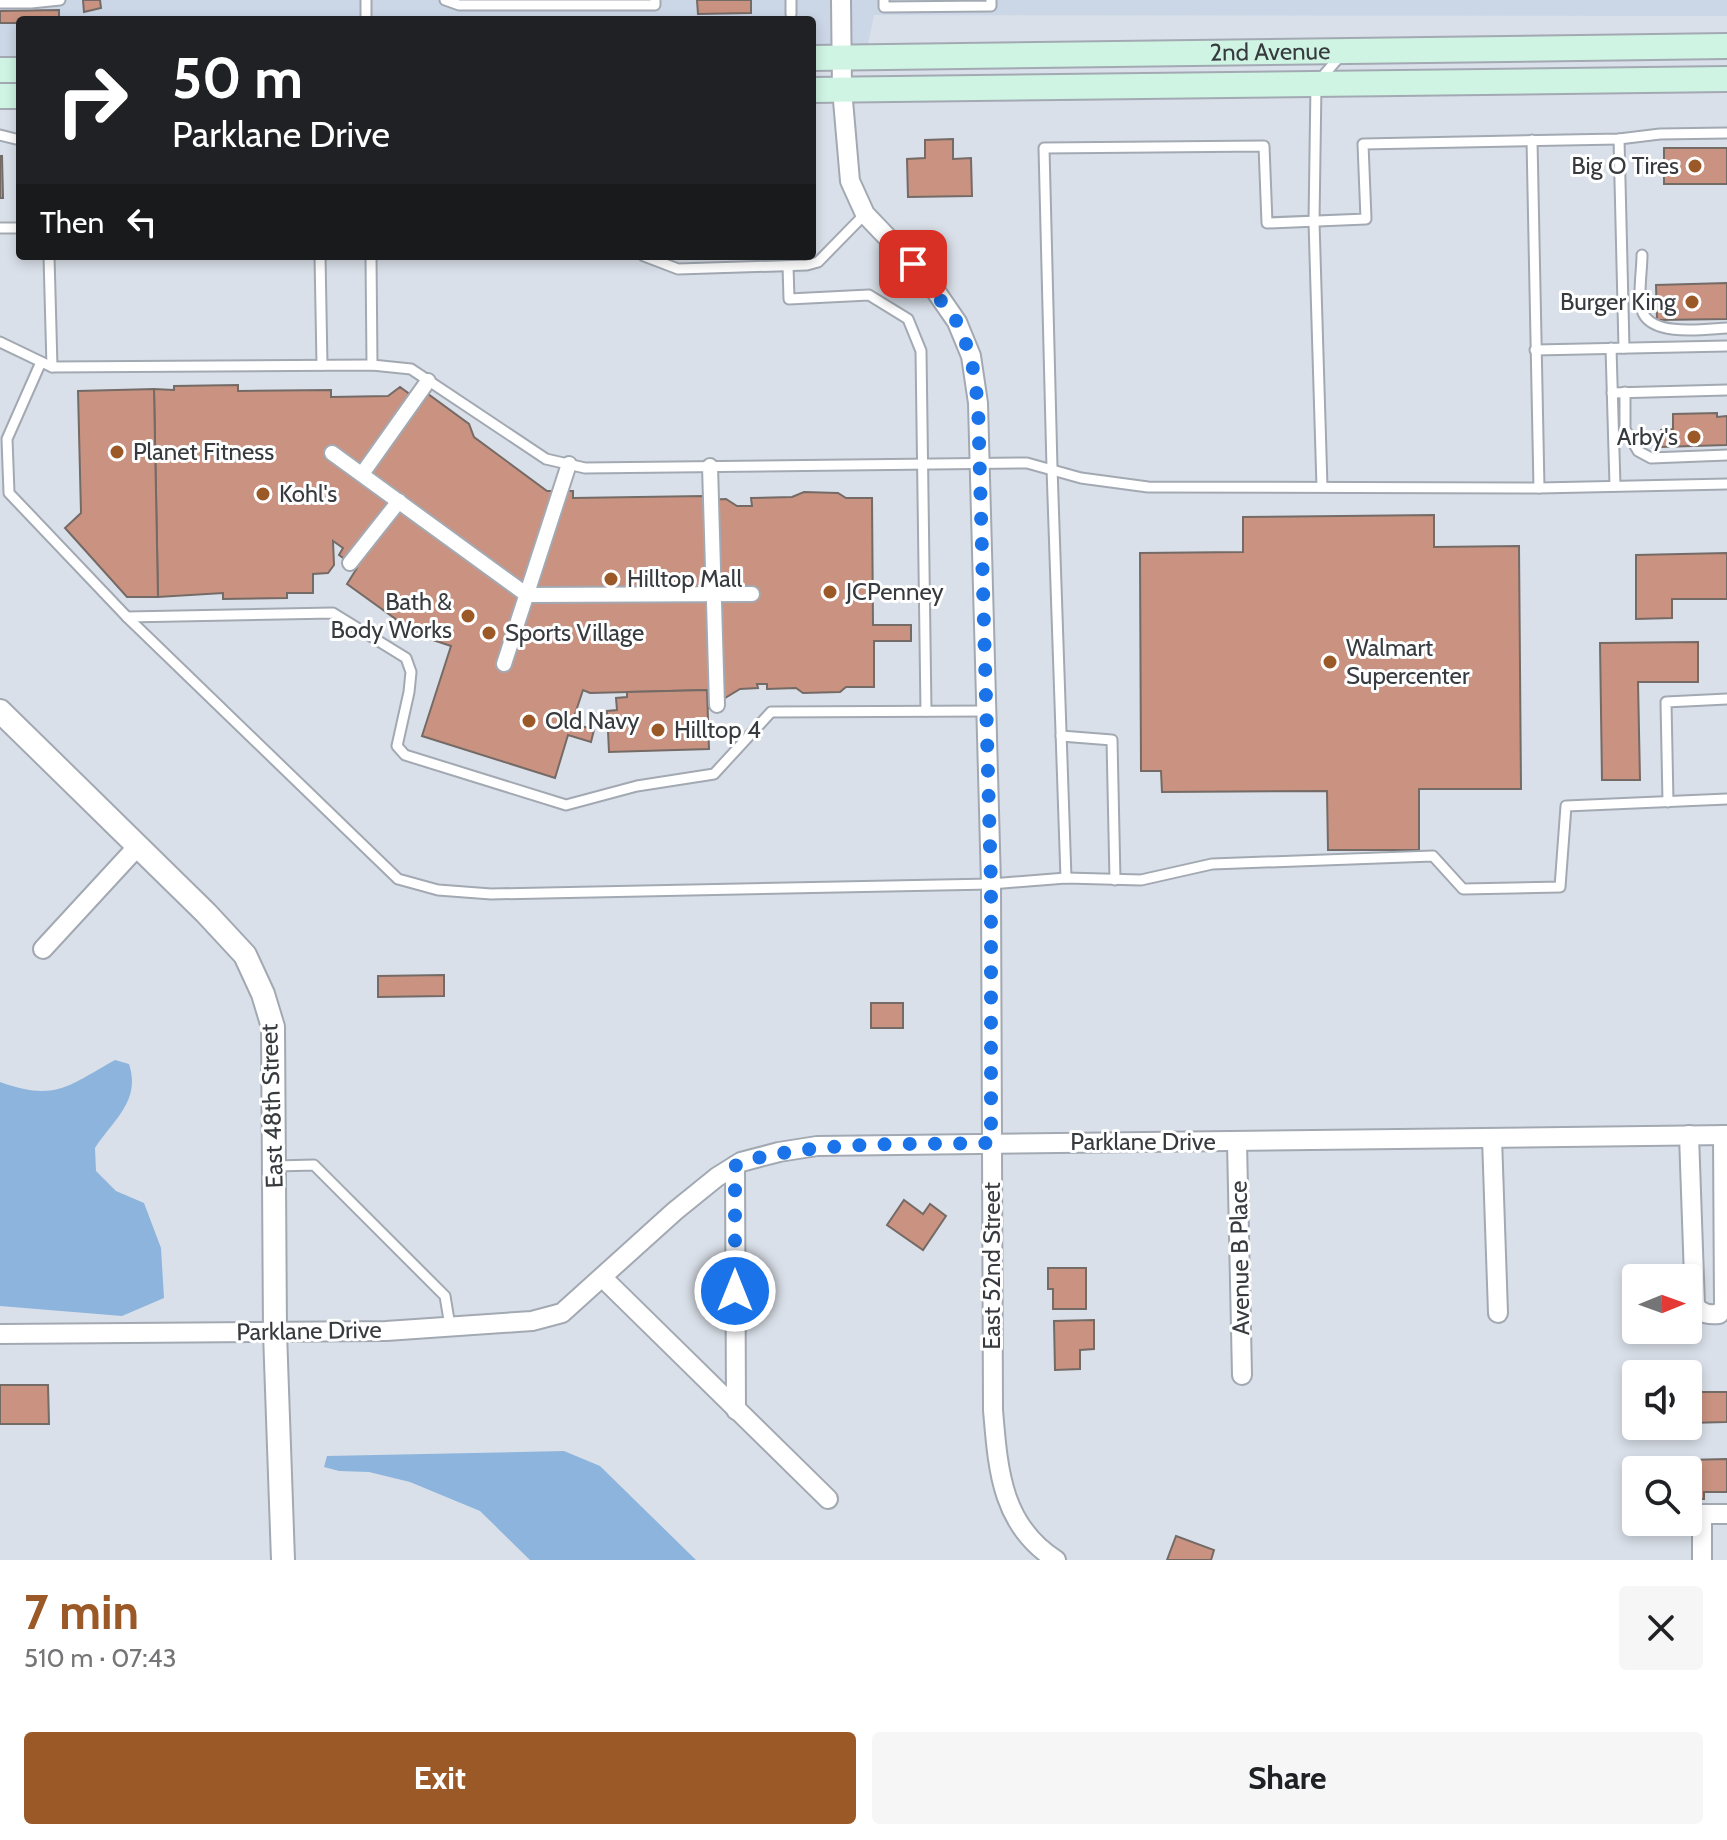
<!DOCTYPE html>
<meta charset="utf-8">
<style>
:root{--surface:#fff;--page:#f6f6f6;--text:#202124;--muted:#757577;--accent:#9b5927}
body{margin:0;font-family:Cabin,sans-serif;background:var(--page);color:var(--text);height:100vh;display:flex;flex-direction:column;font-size:30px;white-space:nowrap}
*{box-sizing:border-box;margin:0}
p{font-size:26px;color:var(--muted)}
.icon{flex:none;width:44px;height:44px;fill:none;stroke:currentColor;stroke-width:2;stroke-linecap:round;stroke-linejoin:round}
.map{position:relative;height:1560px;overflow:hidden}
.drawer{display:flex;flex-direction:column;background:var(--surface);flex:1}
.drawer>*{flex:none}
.top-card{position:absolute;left:16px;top:16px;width:800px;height:244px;border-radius:8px;box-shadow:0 4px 12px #0003;background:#202124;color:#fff;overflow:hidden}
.needle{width:52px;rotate:89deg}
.tools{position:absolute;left:1622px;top:1264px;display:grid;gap:16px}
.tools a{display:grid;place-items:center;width:80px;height:80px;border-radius:8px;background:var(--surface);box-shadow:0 4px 12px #0003;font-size:40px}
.pin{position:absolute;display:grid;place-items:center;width:68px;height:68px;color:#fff;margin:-34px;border-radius:16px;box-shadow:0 4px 12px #0006}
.me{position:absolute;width:88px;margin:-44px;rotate:0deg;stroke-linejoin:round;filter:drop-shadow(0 0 6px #0008)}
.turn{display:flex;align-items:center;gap:28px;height:168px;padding:0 24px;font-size:36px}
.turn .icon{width:104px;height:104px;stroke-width:2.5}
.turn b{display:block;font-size:56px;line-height:68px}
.then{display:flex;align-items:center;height:76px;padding:0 24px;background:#0003;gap:16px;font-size:30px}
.round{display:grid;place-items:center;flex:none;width:84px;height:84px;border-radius:8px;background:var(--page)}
.headline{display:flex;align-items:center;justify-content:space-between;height:136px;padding:0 24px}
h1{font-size:48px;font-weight:800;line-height:60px;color:var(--accent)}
.action{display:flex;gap:16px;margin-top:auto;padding:16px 24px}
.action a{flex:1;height:92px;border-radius:8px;background:var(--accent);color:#fff;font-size:32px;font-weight:800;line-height:92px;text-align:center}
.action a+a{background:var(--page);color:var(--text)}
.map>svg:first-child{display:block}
</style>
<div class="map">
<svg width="1727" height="1560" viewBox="0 0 1727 1560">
<rect width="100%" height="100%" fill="#dae0e9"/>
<!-- built -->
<polygon fill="#cbd6e6" points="0,0 1727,0 1727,16 874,15 868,44 812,45 812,20 20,20 20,56 0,57"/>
<!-- water -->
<g fill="#8db4dc">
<path d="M115,1060l14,4c12,37 -15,55 -34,84l1,23 20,20 28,12 17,45 3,50 -42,18 -122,-10v-224c55,20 68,4 115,-22z"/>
<polygon points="564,1451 600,1466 696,1560 530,1560 480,1511 410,1482 369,1472 339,1471 324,1467 327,1456"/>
</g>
<!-- building -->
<g fill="#ca9381" stroke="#746a66" stroke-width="2">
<polygon points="83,0 100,0 101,8 84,12"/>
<polygon points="697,0 751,0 751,13 698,14"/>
<polygon points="59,10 59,20 20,20 20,23 0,23 0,11"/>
<polygon points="953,139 953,159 971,158 972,196 908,197 907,159 925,158 925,140"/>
<rect x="1664" y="148" width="63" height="36"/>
<polygon points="0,156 2,156 3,198 0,198"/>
<polygon points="1727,283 1727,319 1657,320 1656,285"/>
<polygon points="238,385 238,391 331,390 331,397 388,396 400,387 422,403 428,394 469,424 474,437 547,491 573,491 573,498 703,496 703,500 726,499 737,506 752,506 751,498 792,497 804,492 838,493 846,498 872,498 873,625 911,625 911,641 874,641 874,687 846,687 840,692 803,693 796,688 767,689 767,684 757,684 758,688 740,689 707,709 707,690 590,693 583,690 572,723 594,730 591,742 568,735 555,778 422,736 451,646 418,635 347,584 357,568 339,555 343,548 333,541 334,565 328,573 313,574 313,593 287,593 287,598 223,599 223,593 158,597 154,389 174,390 174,386"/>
<polygon points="154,389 158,597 127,597 65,528 81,513 78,391"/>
<polygon points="1717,413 1717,417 1727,416 1727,445 1661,447 1661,430 1673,429 1673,414"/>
<polygon points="1434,515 1434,547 1519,546 1521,789 1419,789 1419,850 1328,850 1327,791 1162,792 1161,771 1141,771 1140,553 1243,552 1243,517"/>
<polygon points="1727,553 1727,599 1672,599 1672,618 1636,619 1636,555"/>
<polygon points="1698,642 1698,682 1638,682 1640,780 1602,780 1600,643"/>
<polygon points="707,690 709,749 609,752 607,711 617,710 616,698 627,697 627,692"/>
<polygon points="444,975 444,996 378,997 378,976"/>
<rect x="871" y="1003" width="32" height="25"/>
<polygon points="904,1200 923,1214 930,1204 946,1216 923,1250 887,1225"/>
<polygon points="1048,1268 1086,1268 1086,1309 1053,1309 1053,1289 1048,1289"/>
<polygon points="1094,1320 1094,1349 1080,1350 1080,1369 1055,1370 1054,1321"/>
<polygon points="1700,1384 1699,1392 1727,1392 1727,1422 1688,1423 1688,1385"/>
<polygon points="0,1385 48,1385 49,1424 0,1424"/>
<polygon points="1727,1459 1727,1492 1704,1492 1704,1499 1688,1499 1688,1470 1647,1470 1647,1461"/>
<polygon points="1176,1536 1214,1550 1211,1560 1167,1560"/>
</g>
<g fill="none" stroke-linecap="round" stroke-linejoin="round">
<defs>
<g id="service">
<polyline points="366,0 366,20"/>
<polyline points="445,0 459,5 655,5 655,0"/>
<polyline points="791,0 791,14"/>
<polyline points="884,0 884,7 991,6 991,0"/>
<polyline points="0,3 31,3 60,0"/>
<polyline points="0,135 20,140"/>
<polyline points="1619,139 1624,348"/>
<polyline points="1532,140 1539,488"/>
<polyline points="0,228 20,228"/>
<path d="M1642,255c0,17 -5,42 1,58 11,24 62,16 84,15"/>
<polyline points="49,256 52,367"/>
<polyline points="320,256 322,365"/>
<polyline points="371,256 372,365"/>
<polyline points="644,256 678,269 807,265 818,262 865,214"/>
<polyline points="788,266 789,299 869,295 908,319 921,351 926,711"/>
<polyline points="0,342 52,367 372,365 411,369 546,459 585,468 1027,463 1081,478 1148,487 1539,488 1727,484"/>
<polyline points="1611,348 1615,486"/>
<polyline points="1535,350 1727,346"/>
<polyline points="41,362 7,439 9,493 127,617 398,879 438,890 491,894 991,884 1066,878 1141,880 1212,864 1433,856 1463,889 1560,887 1566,806 1727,799"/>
<polyline points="1625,392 1625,429 1638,451 1651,458 1727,455"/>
<polyline points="1612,393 1727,390"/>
<polyline points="1322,487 1314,222 1316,84 1342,54"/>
<polyline points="127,617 333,613 406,658 411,672 409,692 397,746 405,755 566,805 637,786 714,774 771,712 987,711"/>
<polyline points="1061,736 1112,740 1115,880"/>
<polyline points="1668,802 1666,702 1727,699"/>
<polyline points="1066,878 1052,468 1044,148 1264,146 1267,223 1366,219 1363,144 1619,139 1660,134 1727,133"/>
<polyline points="276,1166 314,1165 445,1296 450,1326"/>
</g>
<g id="pedestrian">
<polyline points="332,453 527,595 752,594"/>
<polyline points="710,466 717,705"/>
<polyline points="362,474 428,381"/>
<polyline points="350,563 399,501"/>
<polyline points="504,664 569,464"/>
</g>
<g id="minor">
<path d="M841,0l1,89 8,92 15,33 63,66 29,42 14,34 7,47 13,481 2,526c5,59 8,115 63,150"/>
<polyline points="43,949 137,847"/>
<path d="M1689,1135l6,171c7,8 14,9 24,8l5,-7 -1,-172"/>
<polyline points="1492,1138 1498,1313"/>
<polyline points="1237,1142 1242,1375"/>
<polyline points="735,1166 736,1410"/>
<polyline points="603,1278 828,1499"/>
<polyline points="0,1334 386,1331 532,1321 562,1313 675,1211 717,1177 741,1162 779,1152 817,1146 1727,1135"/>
<polyline points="1702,1560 1702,1514 1727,1514"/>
</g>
<polyline id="tertiary" points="0,711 206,913 245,955 263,994 273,1027 275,1333 283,1560"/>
<g id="secondary">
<path id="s1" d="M812,58l915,-12"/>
<polyline points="0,70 20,70"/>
<polyline points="812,90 1727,79"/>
<polyline points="0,96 20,96"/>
</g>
</defs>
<!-- service casing -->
<use href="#service" stroke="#a3a9b2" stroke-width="13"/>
<!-- pedestrian casing -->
<use href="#pedestrian" stroke="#a3a9b2" stroke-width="18"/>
<!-- minor casing -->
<use href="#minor" stroke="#a3a9b2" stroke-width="22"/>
<!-- tertiary casing -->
<use href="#tertiary" stroke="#a3a9b2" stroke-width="26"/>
<!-- secondary casing -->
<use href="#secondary" stroke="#a3a9b2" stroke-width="28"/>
<!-- service -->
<use href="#service" stroke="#fff" stroke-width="9"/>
<!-- pedestrian -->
<use href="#pedestrian" stroke="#fff" stroke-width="14"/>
<!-- minor -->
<use href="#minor" stroke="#fff" stroke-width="18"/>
<!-- tertiary -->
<use href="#tertiary" stroke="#fff" stroke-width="22"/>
<!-- secondary -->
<use href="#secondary" stroke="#cff4e3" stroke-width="24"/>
</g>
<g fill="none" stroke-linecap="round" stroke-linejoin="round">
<!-- route -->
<path stroke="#1a73e8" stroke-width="14" stroke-dasharray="0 25.2" d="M735,1291v-125l6,-4c82,-22 166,-17 250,-19v-259l-13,-481 -7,-47 -14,-34 -44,-58"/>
</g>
<!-- markers -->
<g fill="#9b5927" stroke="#fff" stroke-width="3">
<circle cx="1695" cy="166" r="8"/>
<circle cx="1692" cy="302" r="8"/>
<circle cx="1694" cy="437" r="8"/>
<circle cx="117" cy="452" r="8"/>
<circle cx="263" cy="494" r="8"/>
<circle cx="611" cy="579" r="8"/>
<circle cx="830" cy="592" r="8"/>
<circle cx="468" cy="616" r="8"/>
<circle cx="489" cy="633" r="8"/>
<circle cx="1330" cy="662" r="8"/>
<circle cx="529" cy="721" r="8"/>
<circle cx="658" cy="730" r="8"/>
</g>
<g text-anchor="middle" stroke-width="6" stroke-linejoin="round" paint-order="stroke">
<!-- street labels -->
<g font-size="24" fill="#373a3e" stroke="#fff">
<text dy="8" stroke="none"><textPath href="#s1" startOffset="458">2nd Avenue</textPath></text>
<text transform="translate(272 1106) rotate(-92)" y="8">East 48th Street</text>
<text x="1143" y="1150">Parklane Drive</text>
<text transform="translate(1240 1258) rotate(-91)" y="8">Avenue B Place</text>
<text transform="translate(992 1266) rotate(-90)" y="8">East 52nd Street</text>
<text transform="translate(309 1331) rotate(-1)" y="8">Parklane Drive</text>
</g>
<!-- poi labels -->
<g font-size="24" fill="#373a3e" stroke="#fff" text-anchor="start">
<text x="1679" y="174" text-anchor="end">Big O Tires</text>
<text x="1676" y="310" text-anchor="end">Burger King</text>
<text x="1678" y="445" text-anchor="end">Arby's</text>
<text x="133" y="460">Planet Fitness</text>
<text x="279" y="502">Kohl's</text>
<text x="627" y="587">Hilltop Mall</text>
<text x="846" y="600">JCPenney</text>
<text x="452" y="610" text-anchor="end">Bath &amp;<tspan x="452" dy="28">Body Works</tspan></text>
<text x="505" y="641">Sports Village</text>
<text x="1346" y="656">Walmart<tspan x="1346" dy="28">Supercenter</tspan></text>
<text x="545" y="729">Old Navy</text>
<text x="674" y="738">Hilltop 4</text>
</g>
</g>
</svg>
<div class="tools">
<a><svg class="needle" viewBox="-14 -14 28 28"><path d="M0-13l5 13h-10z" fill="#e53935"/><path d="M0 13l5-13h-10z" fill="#757577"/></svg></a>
<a><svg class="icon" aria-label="sound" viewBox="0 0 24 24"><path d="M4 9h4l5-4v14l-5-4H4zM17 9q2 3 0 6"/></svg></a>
<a><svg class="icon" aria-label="search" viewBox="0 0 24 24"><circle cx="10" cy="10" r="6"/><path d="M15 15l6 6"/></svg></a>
</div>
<div class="pin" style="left:913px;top:264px;background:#d93025"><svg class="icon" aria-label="arrive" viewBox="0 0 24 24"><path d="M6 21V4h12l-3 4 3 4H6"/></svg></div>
<svg class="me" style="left:735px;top:1291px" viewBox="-20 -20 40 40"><circle r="17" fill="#1a73e8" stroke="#fff" stroke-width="3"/><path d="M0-11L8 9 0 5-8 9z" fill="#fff"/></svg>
<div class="top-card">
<div class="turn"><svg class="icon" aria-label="right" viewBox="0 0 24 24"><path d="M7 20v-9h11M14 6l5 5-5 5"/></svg><div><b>50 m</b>Parklane Drive</div></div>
<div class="then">Then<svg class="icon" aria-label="left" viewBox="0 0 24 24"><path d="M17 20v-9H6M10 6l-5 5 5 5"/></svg></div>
</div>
</div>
<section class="drawer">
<div class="headline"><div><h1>7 min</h1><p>510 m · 07:43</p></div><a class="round"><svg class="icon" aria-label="close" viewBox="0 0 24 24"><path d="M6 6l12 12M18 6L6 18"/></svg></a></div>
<div class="action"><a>Exit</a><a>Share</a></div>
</section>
